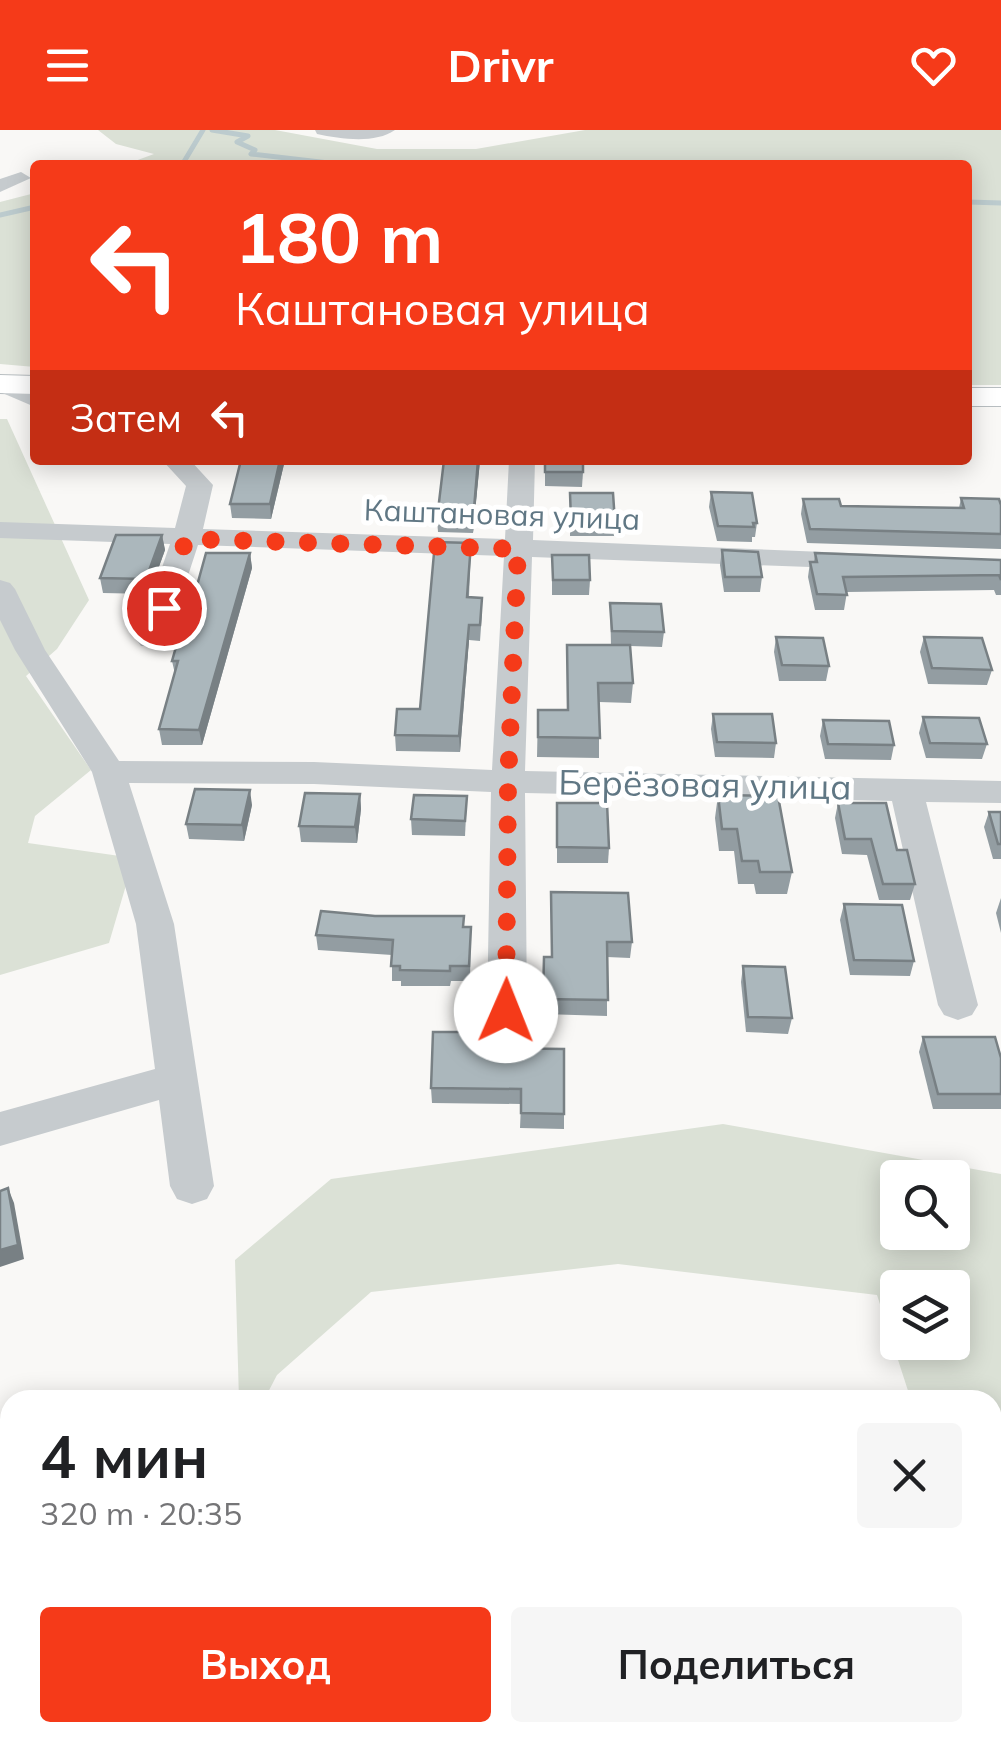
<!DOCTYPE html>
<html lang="ru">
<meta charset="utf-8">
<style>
:root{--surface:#fff;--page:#f6f6f6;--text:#202124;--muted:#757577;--accent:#f53a19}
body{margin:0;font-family:Mulish,sans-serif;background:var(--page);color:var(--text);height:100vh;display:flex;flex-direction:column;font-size:38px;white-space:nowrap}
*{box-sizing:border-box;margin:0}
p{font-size:32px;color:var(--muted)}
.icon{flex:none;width:55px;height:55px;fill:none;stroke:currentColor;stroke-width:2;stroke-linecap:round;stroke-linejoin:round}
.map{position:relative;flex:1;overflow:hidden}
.side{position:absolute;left:0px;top:1260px;width:1002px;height:352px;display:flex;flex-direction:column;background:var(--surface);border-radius:30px 30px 0 0;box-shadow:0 5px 25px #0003}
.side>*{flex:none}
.hud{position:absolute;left:30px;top:30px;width:942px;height:305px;border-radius:10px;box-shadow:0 5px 25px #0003;background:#f53a19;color:#fff;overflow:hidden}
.controls{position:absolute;left:880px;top:1030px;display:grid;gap:20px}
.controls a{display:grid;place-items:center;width:90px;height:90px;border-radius:10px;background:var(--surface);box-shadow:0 5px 25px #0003;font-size:50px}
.pin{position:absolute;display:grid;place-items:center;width:85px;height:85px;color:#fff;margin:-42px;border:5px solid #fff;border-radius:50%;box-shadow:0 2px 10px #0007}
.me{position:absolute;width:110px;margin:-55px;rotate:1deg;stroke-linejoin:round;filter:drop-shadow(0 0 8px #0008)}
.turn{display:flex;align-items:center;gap:35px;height:210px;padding:0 40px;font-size:45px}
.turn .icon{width:130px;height:130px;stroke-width:2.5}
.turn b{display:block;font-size:70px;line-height:85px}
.then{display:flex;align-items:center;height:95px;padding:0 40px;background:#0003;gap:20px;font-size:38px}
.round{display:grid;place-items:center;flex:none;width:105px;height:105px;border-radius:10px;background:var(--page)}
.summary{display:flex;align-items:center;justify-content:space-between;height:170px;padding:0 40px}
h1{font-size:60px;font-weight:700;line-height:75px}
.primary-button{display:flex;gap:20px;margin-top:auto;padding:20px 40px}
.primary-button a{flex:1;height:115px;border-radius:10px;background:var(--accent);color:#fff;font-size:40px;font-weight:700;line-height:115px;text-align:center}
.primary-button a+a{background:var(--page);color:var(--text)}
header{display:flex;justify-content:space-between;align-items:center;height:130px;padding:0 40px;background:var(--accent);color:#fff;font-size:45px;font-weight:700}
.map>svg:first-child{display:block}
</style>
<header><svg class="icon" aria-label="menu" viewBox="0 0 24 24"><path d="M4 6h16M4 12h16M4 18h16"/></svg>Drivr<svg class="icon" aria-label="heart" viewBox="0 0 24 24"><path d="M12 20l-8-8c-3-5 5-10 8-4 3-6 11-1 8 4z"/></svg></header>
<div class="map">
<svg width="1001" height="1611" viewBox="0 0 1001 1611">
<rect width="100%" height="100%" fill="#f9f8f6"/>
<!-- green -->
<g fill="#dbe1d6" fill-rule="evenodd">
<polygon points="98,0 275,0 377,19 476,19 585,0 1001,0 1001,255 968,255 968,35 124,35 154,24 116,14"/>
<polygon points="35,63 35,237 0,234 0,72"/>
<polygon points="0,289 7,289 89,470 57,519 26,546 91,640 35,686 28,713 134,728 109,813 0,845"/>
<path d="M723,994l278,50v567h-349l6,-9h334v-332h-81l-34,-105 -259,-31 -247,28 -94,83 -13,25h-25l-4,-140 96,-81zM898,1048h54v54h-54zM898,1158h54v54h-54z"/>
</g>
<!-- water -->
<polygon fill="#bccbce" points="993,1588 1001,1594 1001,1611 836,1611 848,1603 992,1602"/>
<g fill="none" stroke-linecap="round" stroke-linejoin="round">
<!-- stream -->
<g stroke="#bccbce" stroke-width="5">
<polyline points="212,0 248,6 237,12 255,20 251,24 346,35"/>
<polyline points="182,35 203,0"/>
<polyline points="526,35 576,35"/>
<polyline points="968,72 1001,73"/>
<polyline points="0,85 35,77"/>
</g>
<defs>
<g id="major">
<polygon points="0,245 35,246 35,264 0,263"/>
<rect x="968" y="258" width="33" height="18"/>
</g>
</defs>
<!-- major casing -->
<use href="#major" stroke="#b8bec1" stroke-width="2"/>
<!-- minor -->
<g fill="#c6cbce" fill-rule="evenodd">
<path d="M315,0h80c-20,14 -54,9 -78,4z"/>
<polygon points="21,42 31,48 0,62 0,49"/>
<polygon points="0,247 35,260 35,277 0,262"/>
<polygon points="162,330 190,330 213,355 203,399 505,409 509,330 535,330 533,410 874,424 878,430 874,436 864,439 532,427 525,641 1001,651 1001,673 926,672 978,875 972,885 958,890 944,885 938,875 892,671 525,663 527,881 521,891 507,896 493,891 487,881 491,662 314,654 129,653 174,794 214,1056 207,1069 192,1074 177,1069 170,1056 159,970 0,1016 0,982 155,939 136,794 92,642 15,520 0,490 0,450 10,453 15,459 45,520 119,631 314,632 492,640 504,426 198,415 167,510 163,516 141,516 137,510 170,414 0,408 0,392 175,398 186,356"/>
</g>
<!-- major -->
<use href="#major" fill="#fff" fill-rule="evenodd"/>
</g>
<!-- wall -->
<g fill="#939da2">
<polygon points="241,330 285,330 271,389 232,388 230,374"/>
<polygon points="444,330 480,330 473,403 438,402 437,389"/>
<polygon points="545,330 583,342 582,357 545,356"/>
<polygon points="711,362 757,393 755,407 752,407 752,412 717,411 709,377"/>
<polygon points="570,363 615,392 614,406 570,406"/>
<polygon points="961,368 1001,375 1001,419 807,413 801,384 803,369 841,376 959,378"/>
<polygon points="162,405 165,420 149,464 103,463 100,448"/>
<polygon points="471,413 469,467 482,483 480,511 469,510 460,622 396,621 395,605 420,579"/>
<polygon points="722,420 762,447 760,462 724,462 720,435"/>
<polygon points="250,423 252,438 202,615 162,615 159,599 175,544 172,531 184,503"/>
<polygon points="815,423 1001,430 1001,465 996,465 994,460 847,462 844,480 815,480 808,447 810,432 814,432"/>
<polygon points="552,425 590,450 589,465 552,465"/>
<polygon points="610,473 664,502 662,517 630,516 633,553 631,573 599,572 599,628 537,627 538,580 567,580 567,515 611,515"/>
<polygon points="776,507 829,536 826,551 779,551 774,522"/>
<polygon points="924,507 992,540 987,555 928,554 920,522"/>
<polygon points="713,584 776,613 774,628 715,627 711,599"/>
<polygon points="923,587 987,614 982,629 926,628 919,603"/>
<polygon points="823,590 894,615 891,630 825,629 820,606"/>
<polygon points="360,664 361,679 357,713 301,712 299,696"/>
<polygon points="718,665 792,742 787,764 756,764 754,754 738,754 734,721 719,721 715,688"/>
<polygon points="467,666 465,706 412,705 411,689"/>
<polygon points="557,673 609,718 608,733 557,733"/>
<polygon points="838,673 897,720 915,754 910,770 879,770 867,725 842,724 835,688"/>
<polygon points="252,675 244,711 189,709 186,694"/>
<polygon points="989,682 1001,682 1001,729 993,729 984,697"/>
<polygon points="1001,768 1001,803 996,783"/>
<polygon points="844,774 914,831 910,846 850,845 840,790"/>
<polygon points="551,777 632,812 630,828 607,827 607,886 543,884 544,827 552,827"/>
<polygon points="471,797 470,851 451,851 450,856 401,856 401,851 392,851 392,825 318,820 316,805"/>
<polygon points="743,836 792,888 788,904 746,902 741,852"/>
<polygon points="923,907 1001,928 1001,979 933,979 919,922"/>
<polygon points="480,918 564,984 564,999 520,998 521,974 432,973 431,958"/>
</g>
<!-- shaded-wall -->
<g fill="#788084">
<polygon points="280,330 285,330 271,389 270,374"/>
<polygon points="478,330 480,331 473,403 473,391"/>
<polygon points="162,405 165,420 149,464 146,449"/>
<polygon points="250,423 252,438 202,615 199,600"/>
<polygon points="469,495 469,510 460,622 459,606"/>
<polygon points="250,660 252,675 244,711 242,695"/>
<polygon points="360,664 361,679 357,713 355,697"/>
<polygon points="8,1058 14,1073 24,1129 0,1137 0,1120"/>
</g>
<!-- building -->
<g fill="#abb7bc" stroke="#788084" stroke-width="2.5">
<polygon points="241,330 280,330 270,374 230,374"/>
<polygon points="444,330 478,330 473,391 437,389"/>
<rect x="545" y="330" width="38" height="12"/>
<polygon points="711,362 752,363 757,393 753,393 754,397 718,396"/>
<polygon points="570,363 613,363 615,392 571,391"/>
<polygon points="961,368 999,369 1001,375 1001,404 810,399 803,369 839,369 841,376 964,378"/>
<polygon points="116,405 162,405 146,449 100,448"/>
<polygon points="435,412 471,413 467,467 482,468 480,495 469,495 459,606 395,605 397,579 420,579"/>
<polygon points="722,420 758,422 762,447 725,447"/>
<polygon points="206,423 250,423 199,600 159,599 178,531 172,531 180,503 184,503"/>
<polygon points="815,423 1001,430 1001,450 999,445 843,447 847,465 817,464 810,432 817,432"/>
<polygon points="552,425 589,425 590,450 553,450"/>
<polygon points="610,473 661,474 664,502 612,501"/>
<polygon points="776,507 823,508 829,536 782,535"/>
<polygon points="924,507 982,508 992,540 932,538"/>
<polygon points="567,515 630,515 633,553 598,553 600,608 538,607 538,580 568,580"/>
<polygon points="713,584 772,584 776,613 717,612"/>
<polygon points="923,587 979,588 987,614 930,613"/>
<polygon points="823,590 889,591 894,615 828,614"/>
<polygon points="195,659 250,660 242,695 186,694"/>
<polygon points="305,663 360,664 355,697 299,696"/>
<polygon points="414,665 467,666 465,691 411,689"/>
<polygon points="718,665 778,666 792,742 760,742 758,731 742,731 737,699 722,699"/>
<polygon points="557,673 607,673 609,718 557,717"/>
<polygon points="838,673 886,673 897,720 907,720 915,754 883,754 871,709 845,709"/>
<polygon points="989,682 1001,682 1001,714 998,714"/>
<polygon points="551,762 628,763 632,812 607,812 608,870 543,869 544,827 552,827"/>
<polygon points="844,774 902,775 914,831 854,830"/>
<polygon points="321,781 375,786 464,786 463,797 471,797 469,836 450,836 450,841 400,840 400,836 391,836 393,810 316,805"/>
<polygon points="743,836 785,837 792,888 748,887"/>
<polygon points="433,902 480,902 480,918 564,919 564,984 521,983 521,959 431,958"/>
<polygon points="923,907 995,907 1001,928 1001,964 938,964"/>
<polygon points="8,1058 18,1115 0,1120 0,1061"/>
</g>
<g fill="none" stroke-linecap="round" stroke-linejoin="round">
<!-- route -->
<polyline stroke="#f53a19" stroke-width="18" stroke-dasharray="0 32.4" points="164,478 186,409 518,419 508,652 506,881"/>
</g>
<g text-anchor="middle" stroke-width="10" stroke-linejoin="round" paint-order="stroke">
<!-- far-street labels -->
<g font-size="30" fill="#607784" stroke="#fff">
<text transform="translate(502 385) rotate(2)" y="10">Каштановая улица</text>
</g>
<!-- street labels -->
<g font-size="35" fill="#607784" stroke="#fff">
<text transform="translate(705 655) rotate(1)" y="12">Берёзовая улица</text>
</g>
</g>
</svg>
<div class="controls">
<a><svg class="icon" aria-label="search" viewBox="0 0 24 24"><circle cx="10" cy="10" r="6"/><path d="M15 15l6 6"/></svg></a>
<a><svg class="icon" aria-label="layers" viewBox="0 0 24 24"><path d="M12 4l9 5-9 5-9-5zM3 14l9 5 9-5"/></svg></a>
</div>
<div class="pin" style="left:164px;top:478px;background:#d93025"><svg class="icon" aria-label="arrive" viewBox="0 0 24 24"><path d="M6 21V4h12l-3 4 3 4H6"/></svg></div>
<svg class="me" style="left:506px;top:881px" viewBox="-20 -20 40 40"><circle r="19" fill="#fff"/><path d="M0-13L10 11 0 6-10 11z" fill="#f53a19"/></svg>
<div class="hud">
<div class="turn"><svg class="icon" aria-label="left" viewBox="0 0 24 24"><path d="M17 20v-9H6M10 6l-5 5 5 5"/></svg><div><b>180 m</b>Каштановая улица</div></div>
<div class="then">Затем<svg class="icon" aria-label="left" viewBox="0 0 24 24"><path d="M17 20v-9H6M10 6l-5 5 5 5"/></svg></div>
</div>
<section class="side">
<div class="summary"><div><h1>4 мин</h1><p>320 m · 20:35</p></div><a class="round"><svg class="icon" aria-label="close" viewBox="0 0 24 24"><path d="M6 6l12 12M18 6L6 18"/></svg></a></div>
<div class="primary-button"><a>Выход</a><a>Поделиться</a></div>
</section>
</div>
